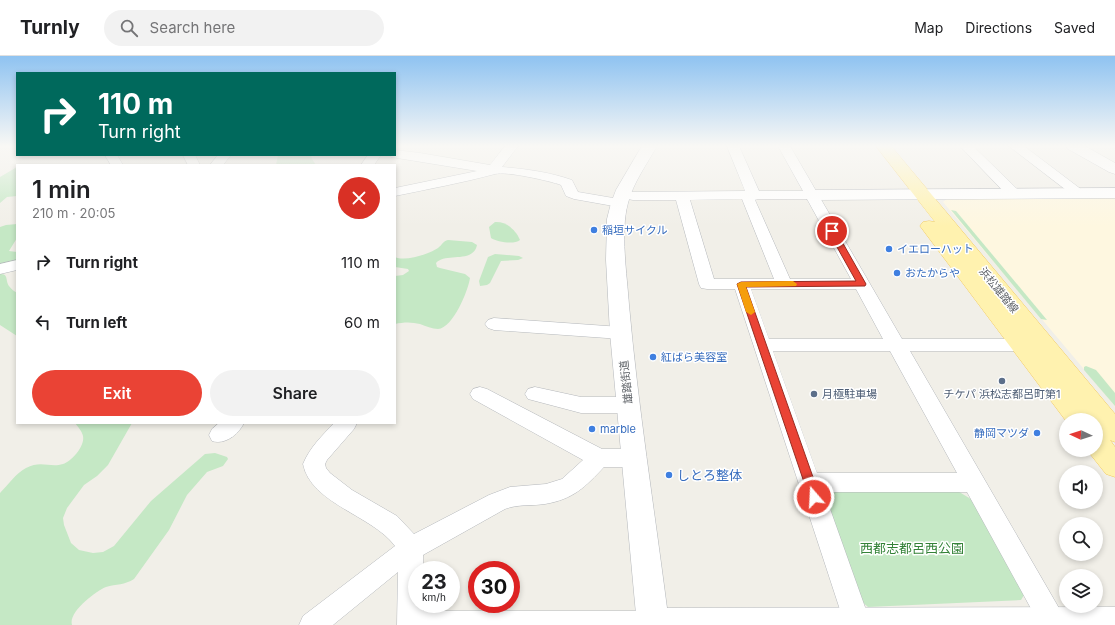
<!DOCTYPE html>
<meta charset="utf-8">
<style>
:root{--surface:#fff;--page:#f2f2f2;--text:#202124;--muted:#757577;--line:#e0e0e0;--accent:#ea4335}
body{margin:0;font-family:Inter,"Noto Sans JP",sans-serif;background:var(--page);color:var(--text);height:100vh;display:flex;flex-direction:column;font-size:15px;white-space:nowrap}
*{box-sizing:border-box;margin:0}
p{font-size:13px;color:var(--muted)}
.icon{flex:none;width:22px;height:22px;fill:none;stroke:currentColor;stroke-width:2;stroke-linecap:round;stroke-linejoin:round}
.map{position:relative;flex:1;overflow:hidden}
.sheet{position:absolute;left:16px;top:108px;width:380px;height:260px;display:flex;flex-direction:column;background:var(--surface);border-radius:0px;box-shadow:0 2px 6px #0003}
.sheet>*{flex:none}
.top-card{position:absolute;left:16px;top:16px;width:380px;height:84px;border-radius:0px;box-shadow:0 2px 6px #0003;background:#00695c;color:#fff;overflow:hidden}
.needle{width:26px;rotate:274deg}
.fabs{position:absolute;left:1059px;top:357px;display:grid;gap:8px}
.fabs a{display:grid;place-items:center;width:44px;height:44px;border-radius:50%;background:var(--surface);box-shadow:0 2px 6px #0003;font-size:20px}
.speed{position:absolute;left:408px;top:505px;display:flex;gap:8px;font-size:20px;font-weight:700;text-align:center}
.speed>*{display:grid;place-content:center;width:52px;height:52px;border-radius:50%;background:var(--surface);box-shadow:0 2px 6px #0003;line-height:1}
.speed small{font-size:10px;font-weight:400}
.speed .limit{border:6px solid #d22;background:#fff;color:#111}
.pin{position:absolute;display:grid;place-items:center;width:34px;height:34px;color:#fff;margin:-17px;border:2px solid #fff;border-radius:50%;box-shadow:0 1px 4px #0007}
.me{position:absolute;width:44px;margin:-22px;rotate:341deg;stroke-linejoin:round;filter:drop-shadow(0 0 3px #0008)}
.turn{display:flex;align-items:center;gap:14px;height:84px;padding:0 16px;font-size:18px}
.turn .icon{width:52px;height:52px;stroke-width:2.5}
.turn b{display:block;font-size:28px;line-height:34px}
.round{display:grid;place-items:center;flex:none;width:42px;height:42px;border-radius:21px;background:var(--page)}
.headline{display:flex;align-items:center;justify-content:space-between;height:68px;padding:0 16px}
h1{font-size:24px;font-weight:600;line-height:30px}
.primary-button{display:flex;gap:8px;margin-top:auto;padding:8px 16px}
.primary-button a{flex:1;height:46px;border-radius:24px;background:var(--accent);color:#fff;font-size:16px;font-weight:600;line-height:46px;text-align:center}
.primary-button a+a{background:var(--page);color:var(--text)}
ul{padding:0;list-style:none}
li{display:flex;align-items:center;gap:12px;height:60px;padding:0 16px}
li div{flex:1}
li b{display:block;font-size:15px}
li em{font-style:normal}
header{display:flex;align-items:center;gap:24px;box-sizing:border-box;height:56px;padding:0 20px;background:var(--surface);border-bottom:1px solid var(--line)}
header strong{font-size:19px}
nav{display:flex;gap:22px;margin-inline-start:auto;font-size:14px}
.search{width:280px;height:36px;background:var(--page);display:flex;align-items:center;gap:10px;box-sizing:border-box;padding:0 14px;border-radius:22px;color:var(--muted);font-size:15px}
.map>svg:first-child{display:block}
</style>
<header>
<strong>Turnly</strong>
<div class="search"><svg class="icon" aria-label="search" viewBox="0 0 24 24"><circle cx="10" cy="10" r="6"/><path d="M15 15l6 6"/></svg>Search here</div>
<nav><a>Map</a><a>Directions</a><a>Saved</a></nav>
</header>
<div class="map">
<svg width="1115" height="569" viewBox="0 0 1115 569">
<rect width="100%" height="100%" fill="#f1efe8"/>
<!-- commercial -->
<polygon fill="#fef7e0" points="1115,141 1115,350 943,146 948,142"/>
<!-- green -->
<g fill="#c5e8c5">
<polygon points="278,99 311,99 312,103 316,109 276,109"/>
<polygon points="17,111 17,140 7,141 0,147 0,121"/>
<polygon points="951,154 956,155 1047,264 1041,263"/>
<path d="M495,166c11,-1 21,8 25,18 -6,5 -23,2 -29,-2l-2,-11z"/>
<polygon points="17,168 17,182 9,195 17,196 17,205 0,209 0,171 6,169"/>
<path d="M448,184l24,2 5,3c-4,19 -31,7 -41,18l1,4 3,1 25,6 5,4c-2,13 -17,50 -32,51 -6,0 -12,-3 -18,-5 -8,-2 -16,-2 -25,0v-48l8,-1 6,-4 -1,-2 -13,-2v-10c10,5 34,-3 43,-9 4,-3 5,-7 10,-8z"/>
<polygon points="495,198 519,200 523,202 518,204 501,205 490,227 487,229 480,230 479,225 488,201"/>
<path d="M0,218c9,0 5,6 9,12 2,3 5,5 8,7v43l-17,-11z"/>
<polygon points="1086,310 1096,314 1115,337 1115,350 1084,314 1084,311"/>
<path d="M75,367h57l-24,42 -11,11 -13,9 -17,23 -4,10 1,7 7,18 8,7 14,3 10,-1 11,-6 37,-45 54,-47 10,-1 12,4 1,2 -5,7 -16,6 -20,23 -18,35 -35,49c-9,6 -18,5 -28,8 -10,4 -38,25 -34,38h-72v-132c8,-8 16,-20 26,-25 15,-8 24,0 37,-4 9,-3 22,-18 20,-28 -1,-5 -5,-9 -8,-13z"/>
<polygon points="956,434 979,448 1027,534 1021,544 868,551 860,544 824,441 829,435"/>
</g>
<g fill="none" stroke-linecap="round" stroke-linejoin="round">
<defs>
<g id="minor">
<path d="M505,90h13l-16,21c24,2 47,5 70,13l6,12 41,7 5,1 2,3 -2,3 -5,1 -45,-8 -8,-3 -5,-11c-11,-4 -55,-14 -66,-11 -33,9 -67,15 -100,22v-8l82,-17 -86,-14 -2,-2h6v-5l25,3 70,12z"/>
<path d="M727,90h12l20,45h44l-25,-45h12l112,193h119l6,2 3,4 -3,4 -6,2h-111l153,264 4,10h-27l-73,-133h-143l47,132 -26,1 -110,-336h-28l-6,-1 -2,-4 -23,-84h-43l-16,-3 -2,-3 2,-3 5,-1 11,2 112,-1zM742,143l32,80h-60l-24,-79zM757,143h50l44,80h-61l-35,-79zM751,233h105l27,50h-114zM773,295h117l67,122h-140z"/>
<polygon points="960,90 973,90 1019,135 1021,138 1019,141 1009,141"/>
<polygon points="1009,90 1024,90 1086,137 1084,140 1074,140"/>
<polygon points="105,99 117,99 123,109 111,109"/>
<polygon points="183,99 195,99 200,109 188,109"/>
<polygon points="218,99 231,99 223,109 210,109"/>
<polygon points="368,99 381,99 374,109 361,109"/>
<polygon points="17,204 17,214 0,218 0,208"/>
<polygon points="494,262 621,271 627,273 630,277 627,281 621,283 494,274 488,272 485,268 488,264"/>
<path d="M480,331l7,2 115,60h32l8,3 3,6 -3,6 -8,3h-30c-19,20 -30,32 -59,37 -13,2 -27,0 -40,5l-82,46v15h-6v34h6v7h230l9,4 4,10h-269l1,-53 -65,53h-34l4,-9 92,-70c-23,-31 -84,-42 -92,-82 7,-17 19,-28 31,-41h23l-3,6 -27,31 -2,4 1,4 4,5 22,17 45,26 17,18 75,-39 21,-8 36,-3 16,-5 21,-19 -110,-61 -3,-5 3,-5z"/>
<polygon points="535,331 581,341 629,341 636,344 639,349 636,354 629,357 581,357 528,343 525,338 528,333"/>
<path d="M219,367h25c-6,12 -19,22 -32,18l-3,-6 3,-6z"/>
</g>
<g id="tertiary">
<path d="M642,90h15c-10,18 -24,37 -29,57 -8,28 -1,72 1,102 9,101 25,202 38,303l448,-1v18h-478l-27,-292 -4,-73 1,-41 4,-16 5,-13z"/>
<polygon points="1066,90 1085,90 1115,107 1115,118 1109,116 1068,93"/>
<polygon points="1115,132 1115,142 812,144 806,143 804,139 806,135 812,134"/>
</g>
<polygon id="primary" points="876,90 891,90 1115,358 1115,386 1110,384 1115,391 1115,421 1106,418 1087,394 1096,394 1096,376 1101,377 1096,370 1096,364 1066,364 1066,365 923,174 920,170 923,166 929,165 935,166"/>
</defs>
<!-- minor casing -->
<use href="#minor" stroke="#b5b8bc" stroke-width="1"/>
<!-- tertiary casing -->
<use href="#tertiary" stroke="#b5b8bc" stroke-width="1"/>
<!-- primary casing -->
<use href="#primary" stroke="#f2c960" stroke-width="1"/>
<!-- minor -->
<use href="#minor" fill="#fff" fill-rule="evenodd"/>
<!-- tertiary -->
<use href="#tertiary" fill="#fff" fill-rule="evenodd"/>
<!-- primary -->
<use href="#primary" fill="#fff2af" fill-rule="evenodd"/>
</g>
<!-- sky -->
<linearGradient id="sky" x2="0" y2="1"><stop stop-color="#8fc3f1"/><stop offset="0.53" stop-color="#f9f8f5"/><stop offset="1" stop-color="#f9f8f5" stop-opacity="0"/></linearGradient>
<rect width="1115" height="170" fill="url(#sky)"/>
<!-- route -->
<polygon fill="#ea4335" stroke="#982c22" points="832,173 836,175 866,228 865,230 746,231 820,441 818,444 814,446 810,444 809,441 737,228 741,226 856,225 828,175"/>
<!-- slow -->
<polygon fill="#f59e0b" points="793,225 797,228 796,230 746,231 755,256 751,259 746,256 737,228 741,226"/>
<!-- markers -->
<g fill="#3f7fe0" stroke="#fff" stroke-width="1.5">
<circle cx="594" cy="174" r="4"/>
<circle cx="889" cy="193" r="4"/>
<circle cx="897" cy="217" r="4"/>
<circle cx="653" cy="301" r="4"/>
<circle cx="592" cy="373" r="4"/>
<circle cx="1037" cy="377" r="4"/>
<circle cx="669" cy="419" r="4"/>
</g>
<g fill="#5c6f8a" stroke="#fff" stroke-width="1.5">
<circle cx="1002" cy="325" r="4"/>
<circle cx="814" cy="338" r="4"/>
</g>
<g text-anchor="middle" stroke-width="3" stroke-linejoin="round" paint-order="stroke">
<!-- shop labels -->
<g font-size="11" fill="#366cbe" stroke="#fff" text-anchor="start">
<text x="602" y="178">稲垣サイクル</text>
<text x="897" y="197">イエローハット</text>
<text x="905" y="221">おたからや</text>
<text x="661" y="305">紅ばら美容室</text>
<text x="600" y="377">marble</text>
<text x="1029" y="381" text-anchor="end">静岡マツダ</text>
</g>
<!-- street labels -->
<g font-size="11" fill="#5f6368" stroke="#fff">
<text transform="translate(999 234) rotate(51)" y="4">浜松雄踏線</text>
<text transform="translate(626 326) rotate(-96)" y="4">雄踏街道</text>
</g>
<!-- service labels -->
<g font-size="11" fill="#4e5e75" stroke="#fff" text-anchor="start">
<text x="822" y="342">月極駐車場</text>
<text x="1002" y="342" text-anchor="middle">チケパ 浜松志都呂町第1</text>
</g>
<!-- near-shop labels -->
<g font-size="13" fill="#366cbe" stroke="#fff" text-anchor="start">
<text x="677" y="424">しとろ整体</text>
</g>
<!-- near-park labels -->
<g font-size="13" fill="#348238" stroke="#fff">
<text x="912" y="497">西都志都呂西公園</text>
</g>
</g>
</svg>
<div class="fabs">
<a><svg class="needle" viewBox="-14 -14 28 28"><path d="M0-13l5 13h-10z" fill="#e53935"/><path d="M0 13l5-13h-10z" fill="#757577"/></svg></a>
<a><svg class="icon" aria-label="sound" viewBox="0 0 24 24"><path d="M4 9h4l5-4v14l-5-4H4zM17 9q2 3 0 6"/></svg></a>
<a><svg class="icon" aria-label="search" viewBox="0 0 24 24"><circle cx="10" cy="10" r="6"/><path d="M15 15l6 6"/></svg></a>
<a><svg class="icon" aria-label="layers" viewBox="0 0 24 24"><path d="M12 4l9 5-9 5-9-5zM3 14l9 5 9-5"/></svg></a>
</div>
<div class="speed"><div>23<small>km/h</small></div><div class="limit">30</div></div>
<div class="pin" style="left:832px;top:175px;background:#d93025"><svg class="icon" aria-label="arrive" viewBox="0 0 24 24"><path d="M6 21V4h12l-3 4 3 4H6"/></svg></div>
<svg class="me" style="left:814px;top:441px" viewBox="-20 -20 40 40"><circle r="17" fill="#ea4335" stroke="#fff" stroke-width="3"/><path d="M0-11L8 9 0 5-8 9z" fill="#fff"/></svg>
<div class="top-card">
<div class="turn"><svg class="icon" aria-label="right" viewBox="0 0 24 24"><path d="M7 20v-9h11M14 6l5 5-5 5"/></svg><div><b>110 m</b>Turn right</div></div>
</div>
<section class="sheet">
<div class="headline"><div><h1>1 min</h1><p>210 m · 20:05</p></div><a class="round" style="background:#d93025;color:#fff"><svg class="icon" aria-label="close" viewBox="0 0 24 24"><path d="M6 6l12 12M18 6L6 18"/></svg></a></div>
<ul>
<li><svg class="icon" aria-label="right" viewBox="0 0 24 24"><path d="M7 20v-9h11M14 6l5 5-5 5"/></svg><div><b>Turn right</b></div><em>110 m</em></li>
<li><svg class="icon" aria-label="left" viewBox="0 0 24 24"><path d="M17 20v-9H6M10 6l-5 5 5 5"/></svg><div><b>Turn left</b></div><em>60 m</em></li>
</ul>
<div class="primary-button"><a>Exit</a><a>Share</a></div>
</section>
</div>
